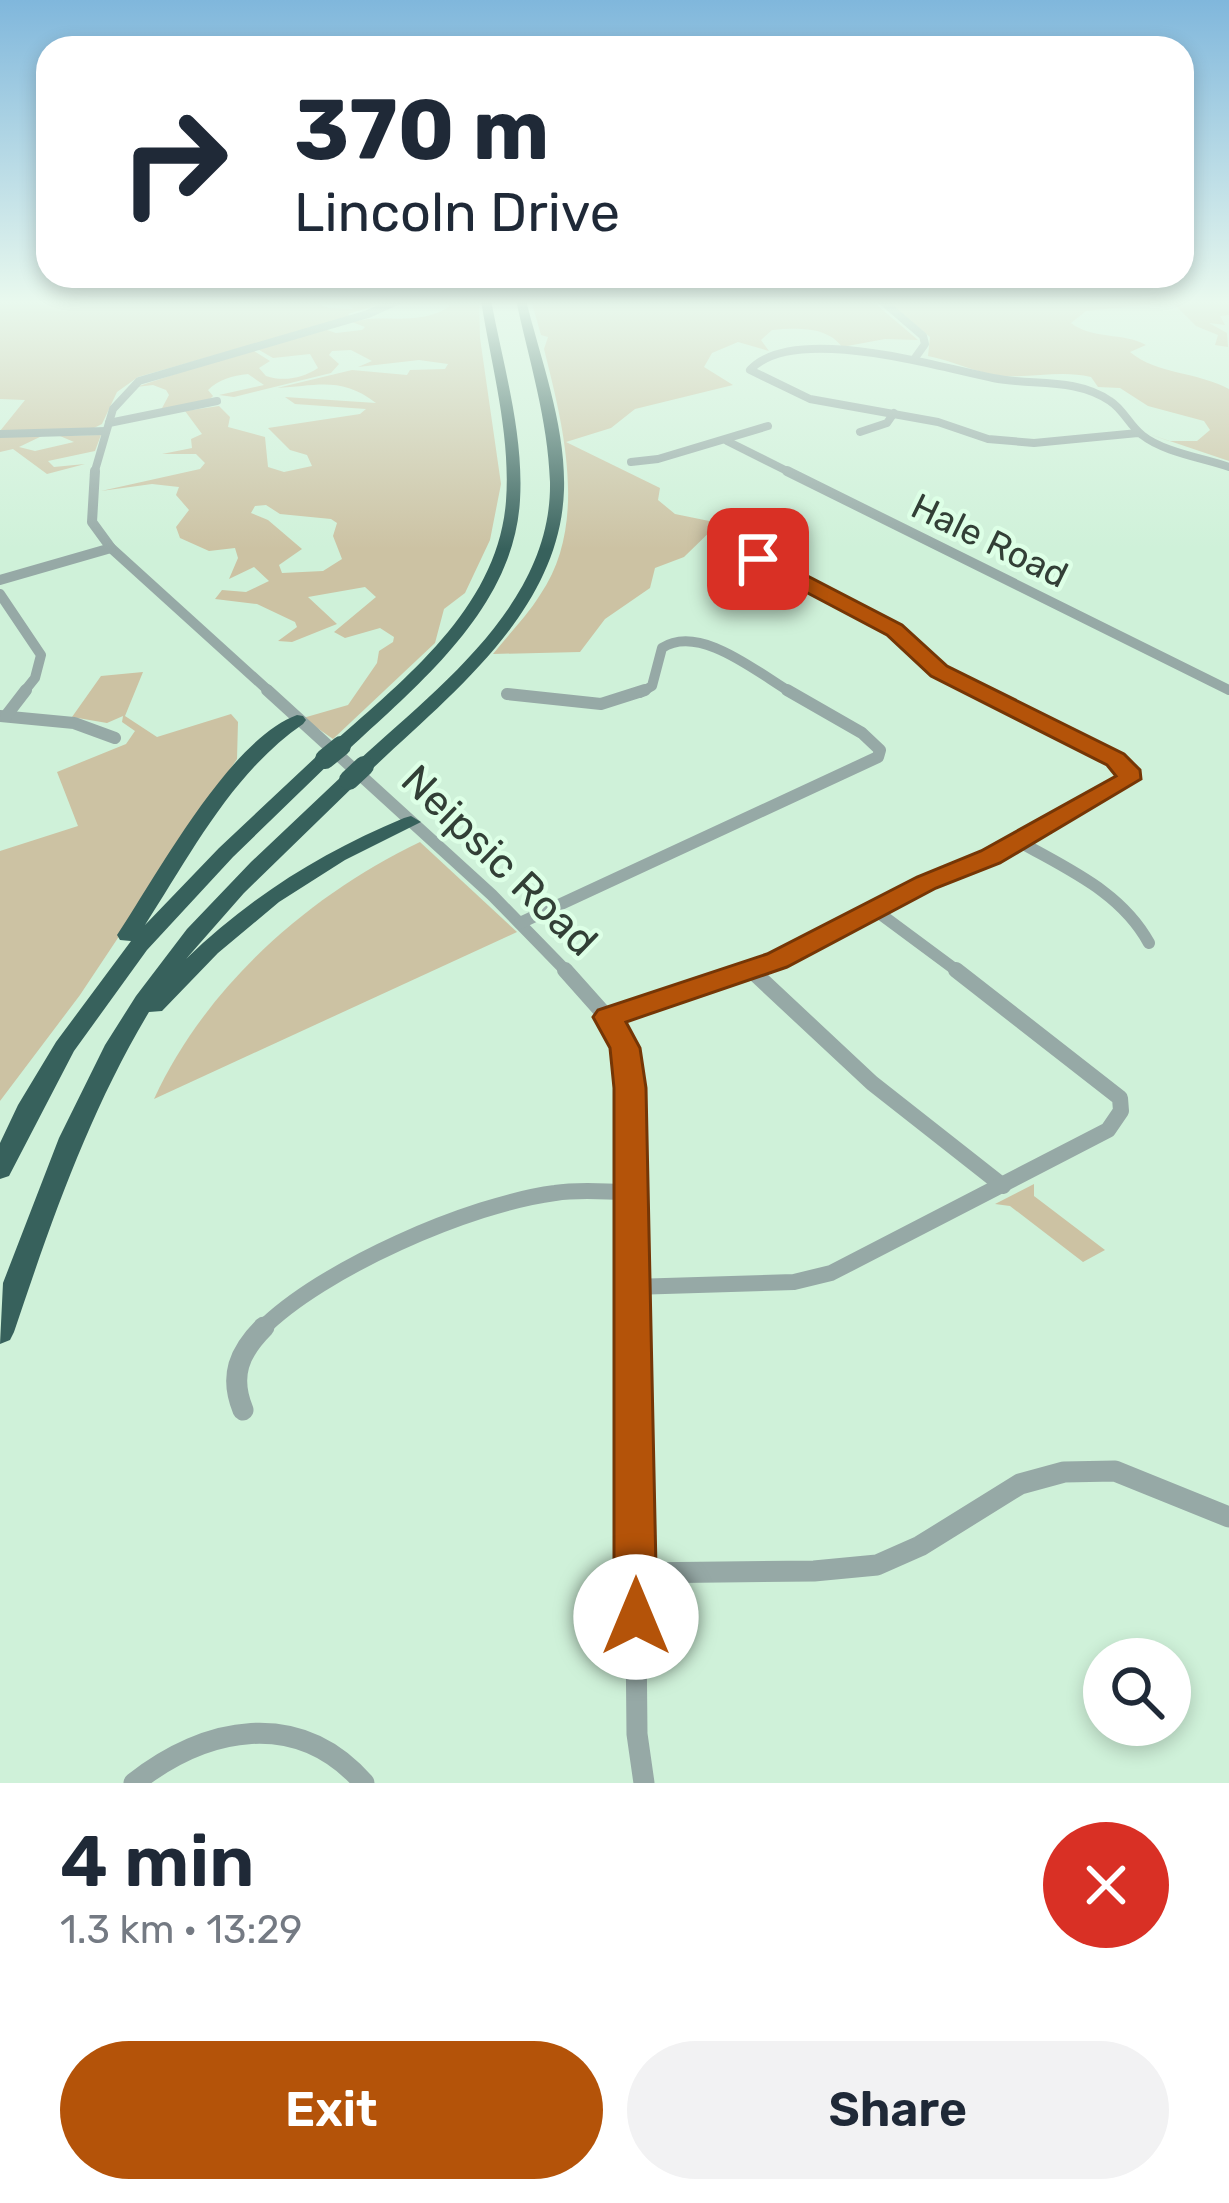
<!DOCTYPE html>
<meta charset="utf-8">
<style>
:root{--surface:#fff;--page:#f2f2f3;--text:#1f2937;--muted:#747a83;--accent:#b45309}
body{margin:0;font-family:Rubik,sans-serif;background:var(--page);color:var(--text);height:100vh;display:flex;flex-direction:column;font-size:45px;white-space:nowrap}
*{box-sizing:border-box;margin:0}
p{font-size:39px;color:var(--muted)}
.icon{flex:none;width:66px;height:66px;fill:none;stroke:currentColor;stroke-width:2;stroke-linecap:round;stroke-linejoin:round}
.map{position:relative;height:1783px;overflow:hidden}
.panel{display:flex;flex-direction:column;background:var(--surface);flex:1}
.panel>*{flex:none}
.banner{position:absolute;left:36px;top:36px;width:1158px;height:252px;border-radius:36px;box-shadow:0 6px 18px #0003;background:#fff;color:var(--text);overflow:hidden}
.tools{position:absolute;left:1083px;top:1638px;display:grid;gap:24px}
.tools a{display:grid;place-items:center;width:108px;height:108px;border-radius:50%;background:var(--surface);box-shadow:0 6px 18px #0003;font-size:60px}
.pin{position:absolute;display:grid;place-items:center;width:102px;height:102px;color:#fff;margin:-51px;border-radius:24px;box-shadow:0 6px 18px #0006}
.me{position:absolute;width:132px;margin:-66px;rotate:0deg;stroke-linejoin:round;filter:drop-shadow(0 0 9px #0008)}
.turn{display:flex;align-items:center;gap:42px;height:252px;padding:0 60px;font-size:54px}
.turn .icon{width:156px;height:156px;stroke-width:2.5}
.turn b{display:block;font-size:84px;line-height:102px}
.round{display:grid;place-items:center;flex:none;width:126px;height:126px;border-radius:63px;background:var(--page)}
.summary{display:flex;align-items:center;justify-content:space-between;height:204px;padding:0 60px}
h1{font-size:72px;font-weight:600;line-height:90px}
.action{display:flex;gap:24px;margin-top:auto;padding:24px 60px}
.action a{flex:1;height:138px;border-radius:72px;background:var(--accent);color:#fff;font-size:48px;font-weight:600;line-height:138px;text-align:center}
.action a+a{background:var(--page);color:var(--text)}
.map>svg:first-child{display:block}
</style>
<div class="map">
<svg width="1229" height="1783" viewBox="0 0 1229 1783">
<rect width="100%" height="100%" fill="#cff1d9"/>
<!-- green -->
<g fill="#ccc2a3" fill-rule="evenodd">
<polygon points="0,300 308,300 329,308 353,309 345,300 393,300 348,314 350,317 138,377 117,392 102,424 94,428 0,431 25,400 0,399"/>
<path d="M449,300h30l1,38 21,146 -11,56 -25,53 -21,16 -9,34 -102,96 -30,-21 45,-13 29,-42 2,-12 14,-9 1,-5 -14,-9 -35,10 -11,-6 42,-35 -11,-10 -57,10 29,27 -45,18 -14,-1 19,-14 -2,-5 -38,-18 -42,-5 7,-9 24,2 23,-11 -15,-14 -25,12 9,-21 -3,-10 -26,3 -29,-13 -4,-11 13,-17 -13,-15 3,-8 -27,-3 -51,7 99,-22 5,-6 -9,-9h-34l30,-6 -1,-9 11,-5 -17,-23 34,-5 11,11 -2,10 37,10 3,30 16,5 28,-6 -5,-11 -17,-5 -22,-22 92,-14 6,-5 -71,-5 -10,-7 91,6c-35,-27 -59,-17 -99,-15l75,-18 55,5 3,-5 35,-1 3,-5 -29,-4 -61,7 14,-6 -21,-11 -19,1 -3,4 10,9 -8,9 -97,24 -15,-2 45,-10 -16,-11c-16,2 -29,5 -40,16l5,6 -7,7 -45,7 8,-15 -3,-5 -13,-5 -17,2 115,-38 19,12 -11,7 7,8c18,6 37,2 52,-8l-8,-14 -37,4 -19,-11 67,-19 15,5 26,-3 3,-3 -13,-5c33,-9 64,5 97,-15zM266,505l14,9 51,5 6,4 -4,13 9,23 -19,12 -41,2 -3,-8 23,-16 -34,-29 -17,-7 4,-7z"/>
<path d="M531,300h340l47,40 -33,-1 -43,8c-15,-21 -46,-19 -70,-17l-11,10 8,11 -31,-9 -26,11 -8,14 29,18 -98,24 -24,19 -45,14 94,46 -2,12 17,14 44,9 -35,34 -29,11 -5,20 -45,31 -25,33 -87,2c15,-19 34,-38 47,-59 49,-71 23,-170 4,-246l4,-12 -7,-2z"/>
<path d="M886,300h343v15l-9,1 5,9 -16,-2 18,10 1,14 -13,-2 3,-10 -22,-9 -24,-24 -86,9 -15,12c22,17 52,9 75,22l-16,7c26,22 68,20 99,37v72l-83,-28 23,8h28l13,-11 -6,-9 -56,-15 -28,-18 -22,-1 -7,-10c-31,-7 -55,1 -88,-1 -28,-3 -49,-15 -75,-20l2,-19z"/>
<polygon points="44,435 19,447 35,451 74,442 60,436 101,435 95,451 48,461 54,467 85,464 47,474 13,449 0,452 0,436"/>
<polygon points="143,672 125,716 157,737 231,714 238,722 237,759 80,995 0,1101 0,851 78,826 57,772 126,744 135,731 122,722 123,716 107,723 72,717 101,676"/>
<path d="M420,842l97,90 -363,167c52,-113 155,-204 266,-257z"/>
<polygon points="1034,1184 1034,1196 1105,1250 1083,1262 1010,1206 995,1204"/>
</g>
<g fill="none" stroke-linecap="round" stroke-linejoin="round">
<!-- minor-far4 -->
<g stroke="#96a9a6" stroke-width="8">
<polyline points="881,300 923,336 925,344 915,358"/>
<polyline points="109,423 217,401"/>
<polyline points="860,432 887,423 894,413"/>
<path d="M1138,433l-104,10 -46,-4 -50,-17 -128,-23 -60,-29c43,-47 188,-3 243,8 39,8 82,-1 117,23 13,8 20,25 32,34 21,17 61,23 87,32"/>
<polyline points="0,434 106,431"/>
<polyline points="727,441 793,474"/>
<polyline points="631,462 658,459 768,426"/>
<polyline points="94,474 113,409 139,381 368,314 399,300"/>
</g>
<!-- minor-far3 -->
<g stroke="#96a9a6" stroke-width="10">
<polyline points="95,471 92,522 111,548 271,693"/>
<polyline points="787,471 1229,690"/>
<polyline points="735,553 758,558 895,630 939,671 983,693"/>
<polyline points="0,580 111,548"/>
<polyline points="0,594 41,655 35,678 23,693"/>
<path d="M640,693l12,-7 10,-38c38,-25 97,26 130,45"/>
</g>
<!-- minor-far2 -->
<g stroke="#96a9a6" stroke-width="12">
<polyline points="267,690 492,895 568,973"/>
<polyline points="507,694 601,704 645,690"/>
<polyline points="0,716 74,723 115,738"/>
<polyline points="6,716 26,690"/>
<path d="M1020,842c49,28 101,50 129,101"/>
<polyline points="875,910 960,973"/>
<polyline points="520,923 878,757 880,750 862,733 787,690"/>
<polyline points="751,970 755,973"/>
<polyline points="740,973 777,961 926,883 990,857 1128,779 1128,770 1116,760 977,690"/>
</g>
<!-- minor-far1 -->
<g stroke="#96a9a6" stroke-width="16">
<polyline points="565,970 614,1025 625,1048 630,1089 633,1330"/>
<polyline points="751,970 872,1083 1003,1186"/>
<polyline points="609,1017 749,970"/>
<polyline points="632,1287 794,1282 831,1273 1108,1130 1121,1111 1120,1098 956,970"/>
<path d="M261,1330c60,-61 209,-126 294,-137 25,-4 50,-1 75,-1"/>
</g>
<!-- minor -->
<g stroke="#96a9a6" stroke-width="21">
<polyline points="633,1327 637,1734 644,1783"/>
<path d="M243,1410c-14,-34 -4,-58 21,-83"/>
<polyline points="636,1573 814,1571 877,1565 920,1546 1020,1484 1064,1472 1115,1471 1229,1517"/>
<path d="M134,1783c72,-57 164,-75 230,0"/>
</g>
<!-- highway -->
<g fill="#37615c" fill-rule="evenodd">
<path d="M481,300h10c12,65 33,133 29,200 -6,107 -99,182 -172,250h-14l-2,-4 2,-4c73,-65 164,-136 172,-241 5,-67 -15,-136 -25,-201z"/>
<path d="M516,300h10c15,61 40,126 38,190 -4,121 -112,203 -193,280h-14l-2,-4 2,-4c81,-75 195,-158 193,-280 -2,-62 -21,-122 -34,-182z"/>
<path d="M297,715l6,1 3,4 -3,4c-71,49 -112,130 -158,201l74,-77 99,-93h14l2,4 -101,98 -86,93 -73,101 -65,125 -9,3v-36l18,-38 38,-63 75,-101 -11,-1 -3,-5c40,-60 113,-196 180,-220z"/>
<path d="M349,774l7,2 3,4 -3,4 -112,109 -58,66c64,-62 136,-107 218,-141l7,-2 10,6 -76,38 -66,42 -61,51 -56,58 -13,1c-60,100 -98,210 -135,320l-4,8 -10,4 3,-61 56,-145 46,-93 31,-49 51,-67 64,-67 91,-86z"/>
</g>
<!-- highway-bridge -->
<g stroke="#37615c" stroke-width="20">
<polyline points="325,759 341,746"/>
<polyline points="349,780 364,766"/>
</g>
</g>
<!-- sky -->
<linearGradient id="sky" x2="0" y2="1"><stop stop-color="#80b7dc"/><stop offset="0.55" stop-color="#e9f9ee"/><stop offset="1" stop-color="#e9f9ee" stop-opacity="0"/></linearGradient>
<rect width="1229" height="549" fill="url(#sky)"/>
<!-- route -->
<polygon fill="#b45309" stroke="#753606" stroke-width="3" points="751,554 765,554 902,625 947,666 1124,754 1140,770 1141,779 1000,863 936,888 787,967 626,1022 640,1048 646,1088 657,1617 651,1632 636,1638 620,1632 614,1617 614,1088 610,1048 593,1017 598,1010 767,954 917,877 981,851 1116,776 1107,765 931,676 887,635 751,563"/>
<g text-anchor="middle" stroke-width="9" stroke-linejoin="round" paint-order="stroke">
<!-- far-street labels -->
<g font-size="36" fill="#323f36" stroke="#ddffe6">
<text transform="translate(990 540) rotate(26)" y="13">Hale Road</text>
</g>
<!-- street labels -->
<g font-size="42" fill="#323f36" stroke="#ddffe6">
<text transform="translate(500 860) rotate(44)" y="15">Neipsic Road</text>
</g>
</g>
</svg>
<div class="tools">
<a><svg class="icon" aria-label="search" viewBox="0 0 24 24"><circle cx="10" cy="10" r="6"/><path d="M15 15l6 6"/></svg></a>
</div>
<div class="pin" style="left:758px;top:559px;background:#d93025"><svg class="icon" aria-label="arrive" viewBox="0 0 24 24"><path d="M6 21V4h12l-3 4 3 4H6"/></svg></div>
<svg class="me" style="left:636px;top:1617px" viewBox="-20 -20 40 40"><circle r="19" fill="#fff"/><path d="M0-13L10 11 0 6-10 11z" fill="#b45309"/></svg>
<div class="banner">
<div class="turn"><svg class="icon" aria-label="right" viewBox="0 0 24 24"><path d="M7 20v-9h11M14 6l5 5-5 5"/></svg><div><b>370 m</b>Lincoln Drive</div></div>
</div>
</div>
<section class="panel">
<div class="summary"><div><h1>4 min</h1><p>1.3 km · 13:29</p></div><a class="round" style="background:#d93025;color:#fff"><svg class="icon" aria-label="close" viewBox="0 0 24 24"><path d="M6 6l12 12M18 6L6 18"/></svg></a></div>
<div class="action"><a>Exit</a><a>Share</a></div>
</section>
